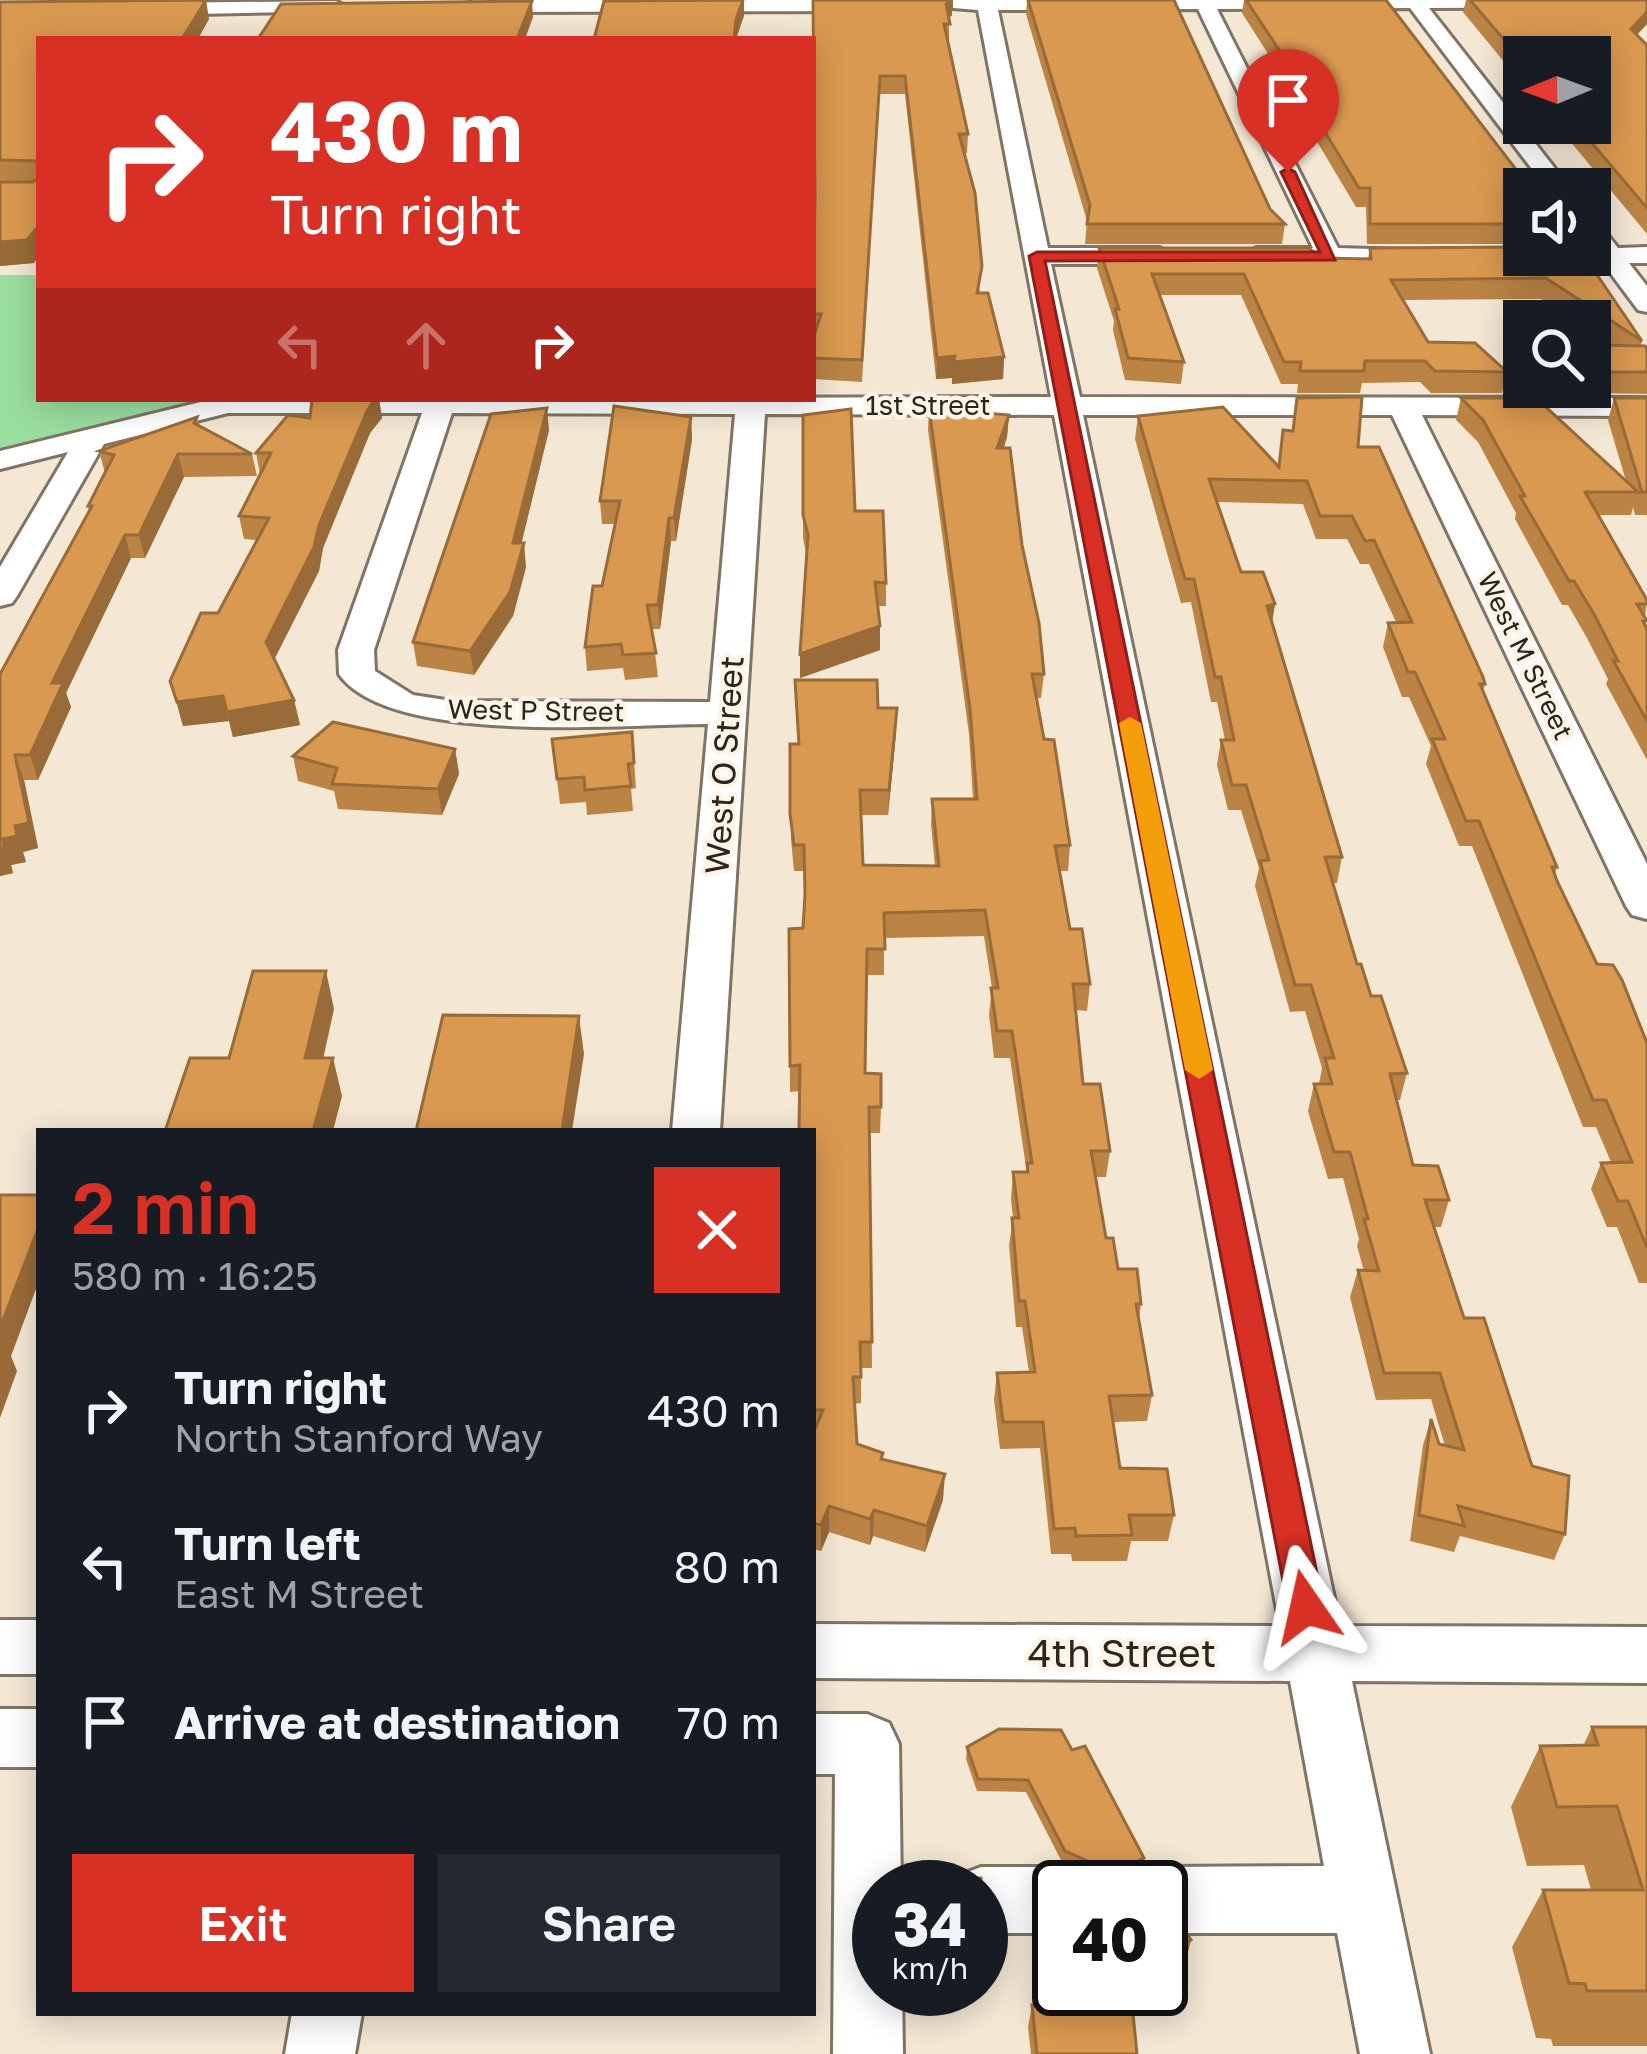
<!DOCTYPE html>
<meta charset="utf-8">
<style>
:root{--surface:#171b24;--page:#242831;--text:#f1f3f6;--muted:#9ea1a6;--accent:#d93025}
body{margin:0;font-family:"Golos Text",sans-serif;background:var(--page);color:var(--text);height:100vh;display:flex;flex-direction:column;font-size:45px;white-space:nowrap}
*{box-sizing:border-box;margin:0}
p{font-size:39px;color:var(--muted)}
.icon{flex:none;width:66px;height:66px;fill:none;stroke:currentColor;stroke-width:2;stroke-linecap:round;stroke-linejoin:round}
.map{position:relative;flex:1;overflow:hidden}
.side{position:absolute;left:36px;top:1128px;width:780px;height:888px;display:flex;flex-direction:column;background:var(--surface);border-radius:0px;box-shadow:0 6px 30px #0003}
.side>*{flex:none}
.guide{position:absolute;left:36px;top:36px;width:780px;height:366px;border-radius:0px;box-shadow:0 6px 30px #0003;background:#d93025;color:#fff;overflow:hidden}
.needle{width:78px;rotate:269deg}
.tools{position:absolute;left:1503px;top:36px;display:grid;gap:24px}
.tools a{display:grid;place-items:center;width:108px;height:108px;border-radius:0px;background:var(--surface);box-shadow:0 6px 30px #0003;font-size:60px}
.speed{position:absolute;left:852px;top:1860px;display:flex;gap:24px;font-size:60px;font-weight:700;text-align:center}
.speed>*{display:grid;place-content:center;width:156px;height:156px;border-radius:50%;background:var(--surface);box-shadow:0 6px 30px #0003;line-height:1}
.speed small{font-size:30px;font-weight:400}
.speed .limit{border:6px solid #111;border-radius:18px;background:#fff;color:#111}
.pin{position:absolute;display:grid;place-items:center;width:102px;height:102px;color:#fff;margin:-123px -51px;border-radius:50% 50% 50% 0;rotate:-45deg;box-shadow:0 0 12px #0007}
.pin .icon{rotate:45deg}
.me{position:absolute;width:132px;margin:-66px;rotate:349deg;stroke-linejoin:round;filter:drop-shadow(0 0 9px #0008)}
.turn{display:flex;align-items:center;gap:42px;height:252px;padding:0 36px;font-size:54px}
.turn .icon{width:156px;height:156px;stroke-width:2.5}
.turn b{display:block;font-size:84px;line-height:102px}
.lanes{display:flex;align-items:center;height:114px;padding:0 36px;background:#0003;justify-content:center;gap:60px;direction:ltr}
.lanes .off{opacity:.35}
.round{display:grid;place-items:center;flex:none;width:126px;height:126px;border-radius:0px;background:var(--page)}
.head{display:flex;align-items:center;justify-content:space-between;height:204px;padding:0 36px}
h1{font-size:72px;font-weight:600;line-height:90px;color:var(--accent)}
.primary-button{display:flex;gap:24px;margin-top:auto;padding:24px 36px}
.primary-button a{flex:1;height:138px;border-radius:0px;background:var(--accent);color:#fff;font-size:48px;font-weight:600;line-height:138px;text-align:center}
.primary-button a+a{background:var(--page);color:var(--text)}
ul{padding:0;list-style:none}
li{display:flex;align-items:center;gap:36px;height:156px;padding:0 36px}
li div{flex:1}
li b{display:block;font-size:45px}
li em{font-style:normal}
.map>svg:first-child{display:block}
</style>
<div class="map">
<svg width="1647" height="2054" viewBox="0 0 1647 2054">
<rect width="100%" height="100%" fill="#f4e7d4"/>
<!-- green -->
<polygon fill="#9ade9f" points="0,275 39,275 39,399 210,399 0,451"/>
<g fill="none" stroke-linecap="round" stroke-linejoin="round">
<defs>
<g id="minor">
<polygon points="879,0 886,5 876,11 474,12 464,6 474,0"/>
<path d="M953,0h694v7l-218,1 142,181h-24l-137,-181 -193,1 121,239 101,3 4,5 -13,8 -183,-3 -4,-5 13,-8h57l-115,-239 -200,1 50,238h112l13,8 -13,8h-109l29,133 567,1v18l-225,-1 225,449v55l-15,-4 -6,-9 -234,-491h-309l257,1211 307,1v56l-295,-2 78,373h-70l-23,-121h-176v-46h-28l4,-11 24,-9 163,-1 -34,-185 -477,-3v-54l467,2 -226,-1211 -289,-1 -45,717h-48l36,-407c-85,0 -319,22 -369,-50l-1,-24 84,-237h-194l-124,31 -87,152 -5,7 -12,3v-39l68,-115 -68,17v-18l213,-52 838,-2 -73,-387 -25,-2zM452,413l283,1 -25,288 -258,-1 -39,-6 -38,-24 -1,-21z"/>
<polygon points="336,1 346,7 343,11 150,15 140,9 150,3"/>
<polygon points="1598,231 1607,234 1618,248 1647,247 1647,263 1629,263 1647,286 1647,312 1638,310 1603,263 1514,264 1501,256 1505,251 1524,248 1524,255 1590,255 1590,233"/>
<rect x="0" y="1620" width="39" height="54"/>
<rect x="0" y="1709" width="39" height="58"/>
<polygon points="813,1714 867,1714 889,1723 899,1744 901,1887 879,1887 879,1989 902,1989 903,2054 833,2054 835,1774 813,1774"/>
<polygon points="981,1867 1059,1867 1083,1876 1087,1887 1059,1887 1059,1933 981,1933 981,1887 953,1887 957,1876"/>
<polygon points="292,2013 362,2013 355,2054 285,2054"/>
</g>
</defs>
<!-- minor casing -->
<use href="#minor" stroke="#807464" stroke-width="6"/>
<!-- minor -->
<use href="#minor" fill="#fff" fill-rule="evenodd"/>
</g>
<!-- wall -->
<g fill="#bb8445">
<polygon points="813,0 952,0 952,15 949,18 949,41 947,41 968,134 967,153 964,153 980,293 1004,357 1003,379 952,384 952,378 936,379 905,94 879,94 862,382 813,379 813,227 815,198"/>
<polygon points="1027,0 1270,209 1285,224 1282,244 1085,244 1087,221 1026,14"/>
<polygon points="1244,0 1386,0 1524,189 1524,237 1521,244 1367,244 1366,207 1356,207 1294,103 1295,96 1242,13"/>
<polygon points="1466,0 1647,0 1647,24 1637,35 1647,45 1647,234 1555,123 1590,123 1524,57 1524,86 1463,12"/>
<polygon points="0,2 209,19 34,263 0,266 0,182 30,182 0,182"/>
<polygon points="1524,247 1642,341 1641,345 1647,349 1647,394 1600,393 1592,366 1598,345 1610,345 1590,332 1590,321 1574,321 1541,299 1403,300 1428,342 1507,372 1502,393 1431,393 1420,382 1362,383 1360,393 1297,393 1298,384 1281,384 1241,295 1159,295 1184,362 1181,384 1125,380 1113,330 1114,321 1097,268 1099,248 1320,258 1368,259 1370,248"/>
<polygon points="1297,398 1358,447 1485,684 1483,691 1557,867 1555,874 1597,964 1647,1043 1647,1283 1639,1283 1617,1227 1607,1227 1591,1189 1601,1163 1611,1162 1596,1127 1583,1127 1472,846 1459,846 1426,764 1431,746 1409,697 1402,697 1383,647 1388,623 1396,622 1369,564 1360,564 1347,539 1316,539 1303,504 1217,502 1241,572 1275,604 1272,622 1342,857 1337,883 1332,883 1357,964 1407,1073 1400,1100 1396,1100 1413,1165 1449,1200 1441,1227 1434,1227 1464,1318 1532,1466 1565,1534 1554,1560 1460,1536 1454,1552 1410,1541 1423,1445 1431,1419 1439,1444 1445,1446 1431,1399 1376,1400 1350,1297 1358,1270 1364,1271 1357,1246 1359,1239 1343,1178 1328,1179 1308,1111 1314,1084 1319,1084 1322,1068 1305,1011 1290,1012 1255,886 1259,868 1241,810 1228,810 1217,765 1221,740 1225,740 1217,702 1211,702 1191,602 1181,603 1135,439 1138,416 1278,466 1283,430 1292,431"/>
<polygon points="1461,398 1626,481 1608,420 1614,398 1647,398 1647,515 1635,515 1633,507 1631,515 1598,515 1647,600 1645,618 1647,629 1647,760 1606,684 1608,679 1587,638 1568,605 1562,605 1515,519 1516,513 1478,442 1456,420"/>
<polygon points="312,399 379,399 382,418 370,433 323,548 319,571 274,659 294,700 300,725 233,737 229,721 183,726 170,681 218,613 257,540 244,539 239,516 260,474 256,453 310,418"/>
<polygon points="929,408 1009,415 1007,437 1004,448 1044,674 1041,698 1036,698 1044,739 1070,845 1068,871 1060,871 1070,929 1090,984 1087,1011 1076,1010 1083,1084 1110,1151 1106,1177 1096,1177 1106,1238 1118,1269 1141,1304 1139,1320 1152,1395 1147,1421 1113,1422 1120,1468 1174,1515 1168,1541 1131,1541 1127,1561 1072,1561 1071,1554 1051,1554 1040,1448 1000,1449 994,1399 997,1373 1029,1372 1022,1327 1016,1327 1009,1245 1013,1218 1011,1199 1013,1172 1026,1172 1026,1167 1010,1058 994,1058 989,1014 992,988 984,936 884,938 884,975 866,975 865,1073 881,1107 880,1133 870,1133 872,1368 861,1368 861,1403 854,1404 857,1444 883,1453 883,1459 943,1500 925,1552 873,1536 870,1545 829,1532 821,1551 813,1549 813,1131 800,1091 790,1092 789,929 803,928 805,898 804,871 794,871 791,839 790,744 798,744 795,680 878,708 896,733 888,815 861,815 863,865 935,866 931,824 932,799 973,799 969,734 928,430"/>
<polygon points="803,415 855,511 886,583 886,606 878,606 880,650 800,678 806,553 803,538"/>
<polygon points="197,417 199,426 252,454 257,476 184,477 145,558 131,558 66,693 71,707 38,780 24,780 38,848 23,852 26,862 11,865 13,873 0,876 0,674 89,511 88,506 105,473 99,451"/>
<polygon points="691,417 692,439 676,541 671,541 660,629 652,629 658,677 625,680 623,668 587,671 585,647 602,586 615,524 602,524 600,501"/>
<polygon points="549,430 521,543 526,567 513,616 474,675 417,666 413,642"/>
<polygon points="632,732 636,788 631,789 633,811 587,815 586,802 560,804 552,739"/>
<polygon points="455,749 459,774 442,815 338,809 334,791 298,781 293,756"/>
<polygon points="1592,1727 1647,1727 1647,2046 1553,2046 1551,2039 1536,2038 1512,1947 1543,1890 1591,1890 1584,1865 1527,1866 1511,1807 1540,1746 1583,1746"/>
<polygon points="999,1729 1141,1870 1133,1874 1132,1878 1156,1887 1078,1887 1079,1879 1088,1878 1087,1874 1063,1864 1026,1792 977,1791 966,1759 967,1747"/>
<polygon points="981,1898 994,1947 990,1981 981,1981"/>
<polygon points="1032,2005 1137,2054 1031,2054 1028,2027"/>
</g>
<!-- shaded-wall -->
<g fill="#996b38">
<polygon points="206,0 209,19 198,39 182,39"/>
<polygon points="744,0 744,16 736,39 734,39 736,19"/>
<polygon points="951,0 952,0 952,15 946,21 946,4"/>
<polygon points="532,1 533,17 525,39 517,39"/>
<polygon points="1647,12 1647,24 1626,46 1631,29"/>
<polygon points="39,225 39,255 34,263 0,266 0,242"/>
<polygon points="955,356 1004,357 1003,379 952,384 952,378 936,379 937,358"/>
<polygon points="375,399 379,399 382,418 370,433 323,548 319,571 271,666 266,642 319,525 367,411"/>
<polygon points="547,408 549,430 516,566 513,543"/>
<polygon points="1009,415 1007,437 995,470 997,448"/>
<polygon points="691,417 692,439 676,541 674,518"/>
<polygon points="178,454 184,477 145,558 139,535"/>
<polygon points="669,518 671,541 660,629 658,605"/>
<polygon points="125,535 131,558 66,693 71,707 38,780 30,755 52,683"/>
<polygon points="524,543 526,567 513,616 474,675 470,651"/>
<polygon points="1275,604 1271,628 1267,606"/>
<polygon points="880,626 880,650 800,678 800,654"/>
<polygon points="223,696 229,721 183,726 177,702"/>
<polygon points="294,700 300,725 233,737 227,712"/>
<polygon points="897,708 896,733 888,815 889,790"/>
<polygon points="455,749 459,774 442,815 438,789"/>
<polygon points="15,755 24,780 38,848 23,852 26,862 11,865 13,873 0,876 0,849 3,839 15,826"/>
<polygon points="326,971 334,1009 315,1096 305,1058"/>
<polygon points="579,1016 584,1054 572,1131 562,1131"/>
<polygon points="333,1058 342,1096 333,1131 313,1131"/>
<polygon points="39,1226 39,1281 11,1356 17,1371 0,1418 0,1328"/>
<polygon points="945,1474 943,1500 925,1552 927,1526"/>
<polygon points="829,1506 829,1532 821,1551 821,1525"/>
<polygon points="874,1510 873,1536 870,1545 870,1519"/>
<polygon points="1144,1858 1141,1870 1133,1874 1136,1862"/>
<polygon points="1191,1940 1188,1952 1161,1966 1161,1956"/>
</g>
<!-- building -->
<g fill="#da9950" stroke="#996b38" stroke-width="3">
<polygon points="206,0 182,39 39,39 39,225 27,240 0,242 0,182 33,182 38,178 37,161 0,160 0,2"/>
<polygon points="743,0 736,19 734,39 594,39 604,1"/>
<polygon points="813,0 951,0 946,4 950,24 944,24 968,134 959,134 975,193 982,266 977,293 988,293 1004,357 953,362 955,356 937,358 905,76 880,76 862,360 813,358 813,339 821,314 813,314 815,197"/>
<polygon points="1028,0 1174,0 1270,209 1285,224 1087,224 1090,205"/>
<polygon points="1246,0 1386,0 1531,189 1524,189 1524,218 1518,218 1524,224 1370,224 1370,188 1359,188 1297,86 1303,86"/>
<polygon points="1470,0 1647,0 1647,12 1631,29 1647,45 1647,208 1575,123 1590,123 1590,57 1524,57 1524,63"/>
<polygon points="532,1 517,39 258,39 281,4"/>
<polygon points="1524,247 1524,255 1574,255 1591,266 1642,341 1546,278 1391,280 1428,342 1475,343 1507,372 1435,371 1425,361 1365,361 1364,371 1300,371 1301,362 1284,362 1244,274 1152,274 1184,362 1128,358 1115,309 1119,309 1099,248 1309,248 1320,258 1371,259 1370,248"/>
<polygon points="1598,345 1645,346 1647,349 1647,372 1606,372"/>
<polygon points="1362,397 1358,447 1379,447 1483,677 1485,684 1480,684 1557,867 1552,867 1557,881 1597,964 1613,965 1622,980 1647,1043 1647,1248 1628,1201 1618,1201 1601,1163 1632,1162 1606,1100 1593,1100 1479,821 1466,821 1432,739 1445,739 1415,672 1408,672 1388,623 1412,622 1374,540 1365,541 1352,516 1320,516 1307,481 1209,479 1241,572 1263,572 1275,604 1267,606 1342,857 1325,857 1357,964 1361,964 1371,996 1381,996 1407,1073 1390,1074 1413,1165 1438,1166 1449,1200 1425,1200 1464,1318 1484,1318 1532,1466 1569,1476 1565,1534 1458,1506 1464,1526 1419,1515 1431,1419 1439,1444 1464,1450 1440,1373 1384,1373 1358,1270 1379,1271 1364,1219 1368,1219 1350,1152 1334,1152 1314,1084 1332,1084 1325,1058 1334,1058 1311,985 1295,985 1260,861 1269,860 1246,785 1232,785 1221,740 1234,740 1221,677 1215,677 1194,579 1185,579 1138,416 1223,407 1279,467 1283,430 1293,431 1297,398"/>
<polygon points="1461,398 1536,398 1638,492 1585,492 1647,600 1647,604 1637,604 1647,621 1643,621 1647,629 1647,721 1613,660 1618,661 1594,614 1574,581 1569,581 1520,496 1525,496 1483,420"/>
<polygon points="1614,398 1647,398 1647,492 1642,492"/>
<polygon points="312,399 375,399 367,411 319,525 314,547 266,642 294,700 227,712 223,696 177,702 170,681 201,613 218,613 269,518 239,516 271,453 256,453 288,415 310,418"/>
<polygon points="614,406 691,417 674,518 669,518 658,605 647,605 656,653 623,655 621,644 585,647 593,586 602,586 620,501 600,501"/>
<polygon points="547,408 513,543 524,543 510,592 470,651 413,642 491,414"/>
<polygon points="929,408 1009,415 997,448 1010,448 1022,545 1039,623 1044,674 1032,674 1044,739 1054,740 1070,845 1055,846 1070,929 1082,929 1090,984 1073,984 1083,1084 1100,1084 1110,1151 1091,1151 1106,1238 1113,1238 1118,1269 1137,1269 1141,1304 1136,1304 1152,1395 1109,1396 1120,1468 1167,1469 1174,1515 1129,1515 1132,1535 1076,1536 1075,1528 1054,1529 1043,1422 1003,1422 997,1373 1035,1372 1025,1301 1019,1301 1012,1218 1019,1218 1013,1172 1028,1172 1027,1163 1032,1163 1012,1031 997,1031 991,988 998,988 985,910 884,913 885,949 867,949 865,1073 881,1074 881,1107 869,1107 872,1342 860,1342 861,1377 853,1377 857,1444 883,1453 881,1459 945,1474 927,1526 874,1510 870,1519 829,1506 821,1525 813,1523 813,1434 823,1410 813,1410 813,1131 799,1131 800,1065 790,1066 789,929 803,928 805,895 804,845 794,845 790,814 790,744 799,744 795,680 877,680 878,708 897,708 889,790 860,790 863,865 939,866 932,799 977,799 970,709"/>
<polygon points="851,409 855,511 883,511 886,583 875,582 880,626 800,654 808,535 803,515 803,415"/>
<polygon points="197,417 194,423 252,454 178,454 139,535 125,535 52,683 63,683 30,755 15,755 29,823 15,826 17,836 3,839 4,848 0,849 0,674 92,506 88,506 114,455 99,451"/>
<polygon points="333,722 455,749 438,789 332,784 337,768 293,756"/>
<polygon points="632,732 634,763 628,764 631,786 585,790 584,777 557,779 552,739"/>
<polygon points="253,971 326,971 305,1058 333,1058 313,1131 165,1131 190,1058 229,1058"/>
<polygon points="443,1015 579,1016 562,1131 416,1131"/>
<polygon points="0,1195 39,1195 39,1226 0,1328"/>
<polygon points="1592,1727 1647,1727 1647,1991 1587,1991 1585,1984 1569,1983 1543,1890 1643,1890 1617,1806 1557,1807 1540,1746 1598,1745"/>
<polygon points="999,1729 1061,1730 1072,1750 1085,1746 1144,1858 1136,1862 1132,1878 1156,1879 1156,1887 1083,1887 1079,1879 1093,1878 1090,1862 1065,1851 1028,1780 978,1779 967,1747"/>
<polygon points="981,1878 981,1887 933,1887 932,1879"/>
<polygon points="981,1898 991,1903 994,1947 981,1947"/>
<polygon points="1161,1924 1182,1926 1191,1940 1161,1956"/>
<polygon points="1132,2004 1137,2054 1037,2054 1032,2005"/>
</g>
<!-- route -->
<polygon fill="#d93025" stroke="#8d1f18" stroke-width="3" points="1288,168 1295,172 1335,260 1045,261 1324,1607 1319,1619 1306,1623 1293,1619 1288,1607 1029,256 1037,252 1320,252 1281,172"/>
<!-- slow -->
<polygon fill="#f59e0b" points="1130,717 1141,723 1213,1070 1199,1079 1185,1070 1119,723"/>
<g text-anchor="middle" stroke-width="9" stroke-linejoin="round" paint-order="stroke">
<!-- far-street labels -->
<g font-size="27" fill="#2a251e" stroke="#fff4e5">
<text x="928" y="415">1st Street</text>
<text transform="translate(1525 656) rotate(64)" y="9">West M Street</text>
<text transform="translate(536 711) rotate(1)" y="9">West P Street</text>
</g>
<!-- street labels -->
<g font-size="33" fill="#2a251e" stroke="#fff4e5">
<text transform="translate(724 765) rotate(-86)" y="12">West O Street</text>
</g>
<!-- near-street labels -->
<g font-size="39" fill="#2a251e" stroke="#fff4e5">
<text x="1122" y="1667">4th Street</text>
</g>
</g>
</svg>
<div class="tools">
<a><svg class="needle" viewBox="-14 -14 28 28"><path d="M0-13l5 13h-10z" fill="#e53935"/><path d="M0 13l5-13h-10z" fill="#9ea1a6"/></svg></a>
<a><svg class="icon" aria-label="sound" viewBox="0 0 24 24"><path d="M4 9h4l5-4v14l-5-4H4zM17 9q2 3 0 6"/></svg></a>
<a><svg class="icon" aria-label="search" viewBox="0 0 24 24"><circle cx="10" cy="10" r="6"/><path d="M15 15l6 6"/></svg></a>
</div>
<div class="speed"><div>34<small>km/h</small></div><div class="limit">40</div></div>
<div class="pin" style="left:1288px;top:172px;background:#d93025"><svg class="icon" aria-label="arrive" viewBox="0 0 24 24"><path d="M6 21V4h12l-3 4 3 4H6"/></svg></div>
<svg class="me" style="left:1306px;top:1607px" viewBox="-20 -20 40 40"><path d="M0-17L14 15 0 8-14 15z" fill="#d93025" stroke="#fff" stroke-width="4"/></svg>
<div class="guide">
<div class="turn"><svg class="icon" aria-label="right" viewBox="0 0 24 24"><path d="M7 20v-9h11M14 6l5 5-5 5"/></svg><div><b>430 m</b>Turn right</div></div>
<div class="lanes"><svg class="icon off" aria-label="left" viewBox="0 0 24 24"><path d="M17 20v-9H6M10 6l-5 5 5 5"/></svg><svg class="icon off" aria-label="ahead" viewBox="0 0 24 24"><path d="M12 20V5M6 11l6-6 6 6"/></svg><svg class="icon" aria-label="right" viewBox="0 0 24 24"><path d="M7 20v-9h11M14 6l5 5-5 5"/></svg></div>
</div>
<section class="side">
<div class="head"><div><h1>2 min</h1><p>580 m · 16:25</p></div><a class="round" style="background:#d93025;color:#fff"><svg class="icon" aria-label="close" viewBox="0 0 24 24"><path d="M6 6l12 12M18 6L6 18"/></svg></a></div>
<ul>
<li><svg class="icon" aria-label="right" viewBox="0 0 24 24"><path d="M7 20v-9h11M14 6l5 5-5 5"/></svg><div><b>Turn right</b><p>North Stanford Way</p></div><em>430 m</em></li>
<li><svg class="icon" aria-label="left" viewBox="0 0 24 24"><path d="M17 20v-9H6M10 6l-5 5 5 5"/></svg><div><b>Turn left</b><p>East M Street</p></div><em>80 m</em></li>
<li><svg class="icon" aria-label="arrive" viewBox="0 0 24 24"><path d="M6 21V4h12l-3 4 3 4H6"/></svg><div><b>Arrive at destination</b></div><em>70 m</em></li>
</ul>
<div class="primary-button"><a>Exit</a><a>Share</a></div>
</section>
</div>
